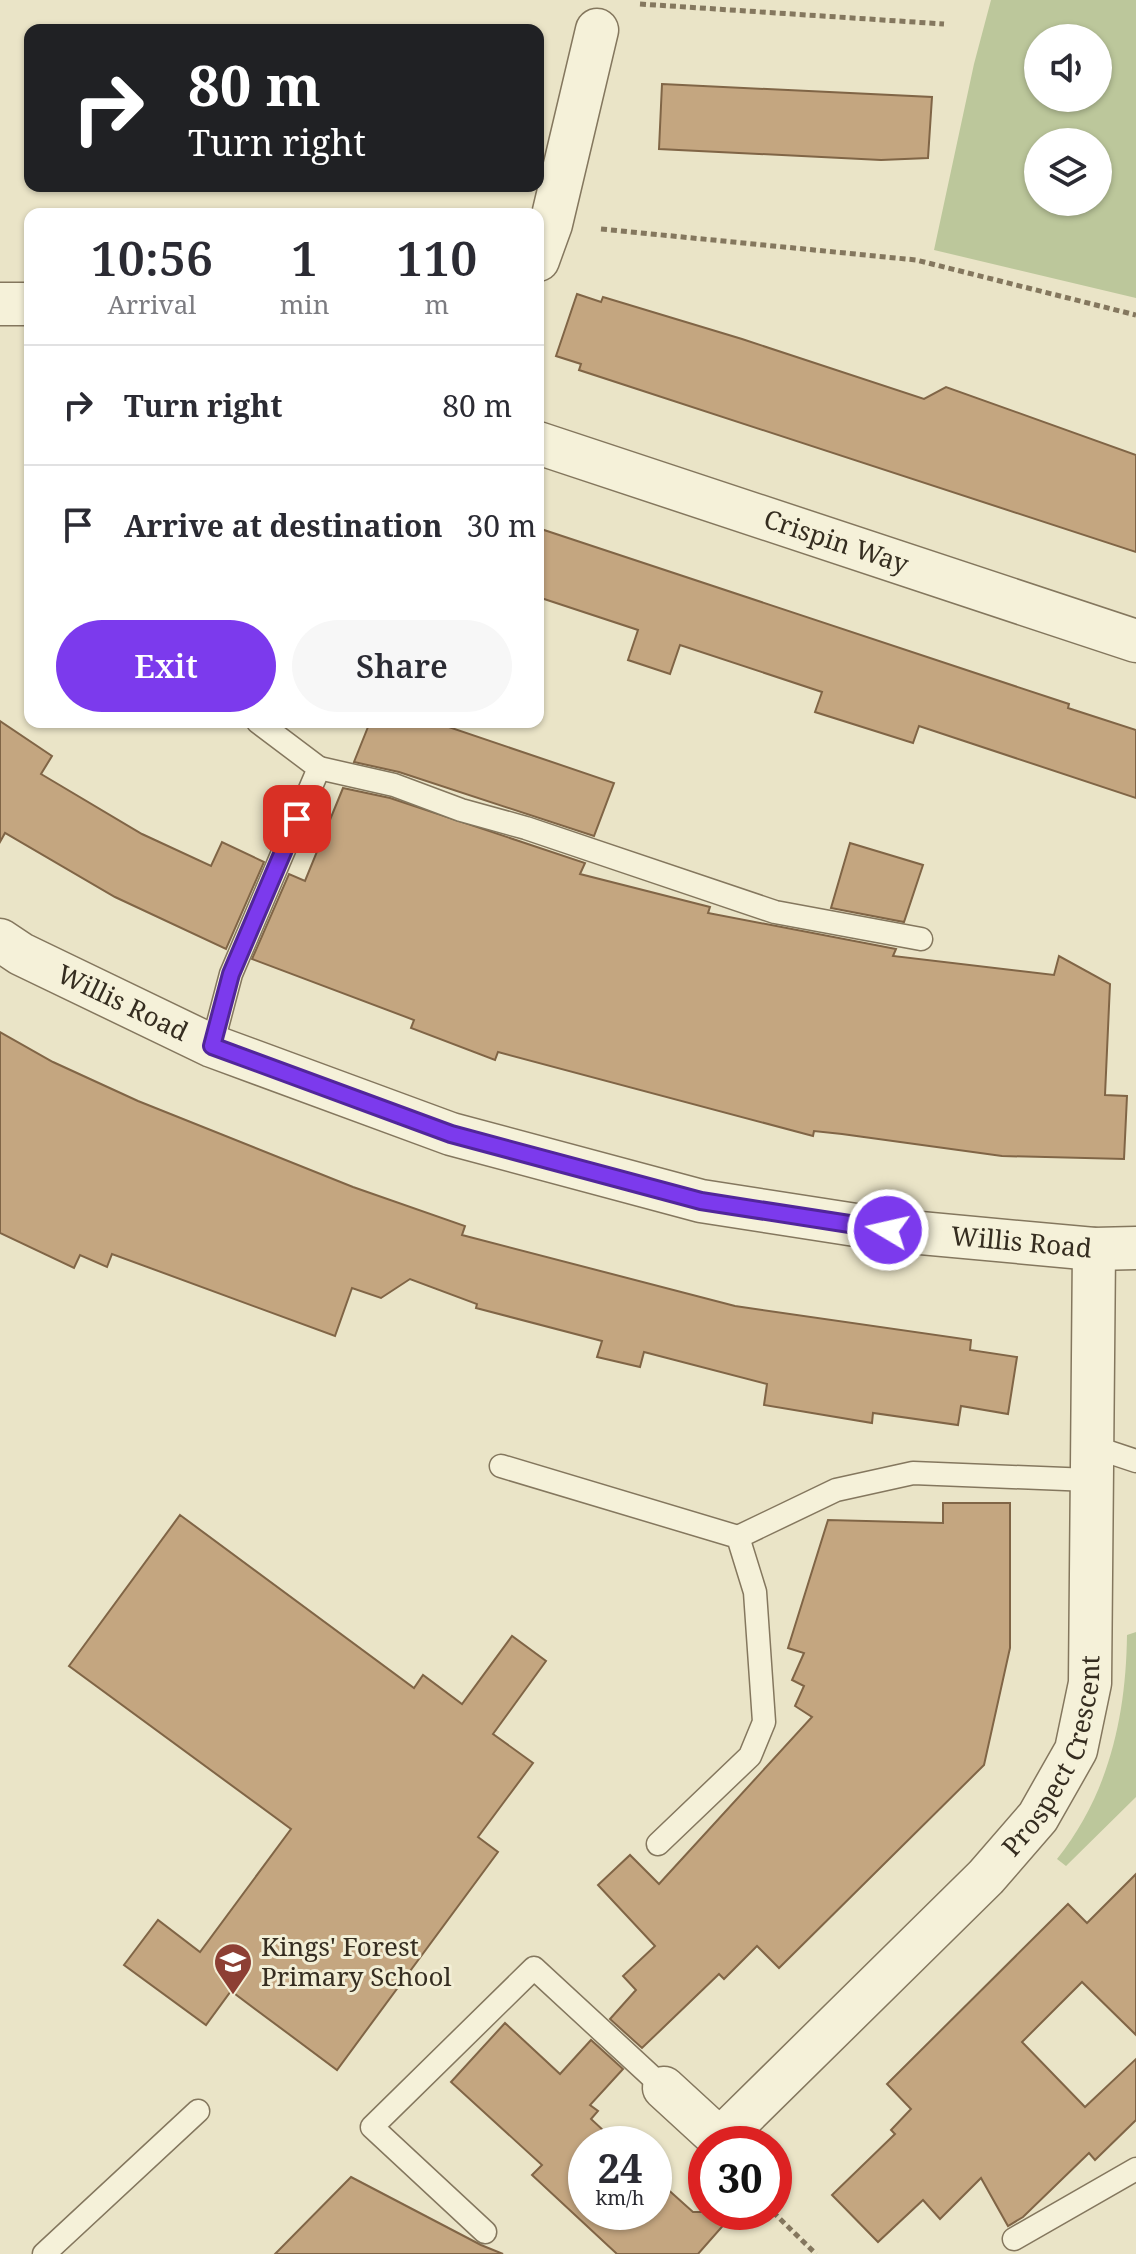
<!DOCTYPE html>
<style>
:root{--surface:#fff;--page:#f7f7f7;--text:#2b2b33;--muted:#7c7c81;--line:#e1e1e2;--accent:#7c3aed}
body{margin:0;font-family:"Noto Serif",serif;background:var(--page);color:var(--text);height:100vh;display:flex;flex-direction:column;font-size:30px;white-space:nowrap}
*{box-sizing:border-box;margin:0}
p{font-size:26px;color:var(--muted)}
.icon{flex:none;width:44px;height:44px;fill:none;stroke:currentColor;stroke-width:2;stroke-linecap:round;stroke-linejoin:round}
.map{position:relative;flex:1;overflow:hidden}
.details{position:absolute;left:24px;top:208px;width:520px;height:520px;display:flex;flex-direction:column;background:var(--surface);border-radius:16px;box-shadow:0 2px 6px #0004}
.details>*{flex:none}
.hud{position:absolute;left:24px;top:24px;width:520px;height:168px;border-radius:16px;box-shadow:0 2px 6px #0004;background:#202124;color:#fff;overflow:hidden}
.fabs{position:absolute;left:1024px;top:24px;display:grid;gap:16px}
.fabs a{display:grid;place-items:center;width:88px;height:88px;border-radius:50%;background:var(--surface);box-shadow:0 2px 6px #0004;font-size:40px}
.speed{position:absolute;left:568px;top:2126px;display:flex;gap:16px;font-size:40px;font-weight:700;text-align:center}
.speed>*{display:grid;place-content:center;width:104px;height:104px;border-radius:50%;background:var(--surface);box-shadow:0 2px 6px #0004;line-height:1}
.speed small{font-size:20px;font-weight:400}
.speed .limit{border:12px solid #d22;background:#fff;color:#111}
.pin{position:absolute;display:grid;place-items:center;width:68px;height:68px;color:#fff;margin:-34px;border-radius:16px;box-shadow:0 4px 12px #0006}
.me{position:absolute;width:88px;margin:-44px;rotate:279deg;stroke-linejoin:round;filter:drop-shadow(0 0 6px #0008)}
.turn{display:flex;align-items:center;gap:28px;height:168px;padding:0 32px;font-size:36px}
.turn .icon{width:104px;height:104px;stroke-width:2.5}
.turn b{display:block;font-size:56px;line-height:68px}
.eta{display:flex;justify-content:space-evenly;align-items:center;height:136px;text-align:center}
.eta b{font-size:48px;font-weight:600;line-height:56px}
.primary-button{display:flex;gap:16px;margin-top:auto;padding:16px 32px}
.primary-button a{flex:1;height:92px;border-radius:48px;background:var(--accent);color:#fff;font-size:32px;font-weight:600;line-height:92px;text-align:center}
.primary-button a+a{background:var(--page);color:var(--text)}
ul{padding:0;list-style:none}
li{display:flex;align-items:center;gap:24px;height:120px;padding:0 32px;border-top:2px solid var(--line)}
li div{flex:1}
li b{display:block;font-size:30px}
li em{font-style:normal}
.map>svg:first-child{display:block}
</style>
<div class="map">
<svg width="1136" height="2254" viewBox="0 0 1136 2254">
<rect width="100%" height="100%" fill="#eae4c7"/>
<!-- green -->
<g fill="#bcc79b" fill-rule="evenodd">
<path d="M991,0h145v298l-202,-48 40,-186zM1038,38h60v60h-60zM1038,142h60v60h-60z"/>
<path d="M1136,1632v165l-70,69 -9,-7c52,-65 69,-143 70,-224z"/>
</g>
<!-- building -->
<g fill="#c4a680" stroke="#806546" stroke-width="2">
<polygon points="662,84 932,97 928,158 881,160 659,149"/>
<polygon points="577,294 601,302 603,297 742,339 924,399 946,387 1136,455 1136,552 579,370 581,364 556,356"/>
<polygon points="538,528 1069,704 1068,708 1136,730 1136,798 919,726 913,743 815,712 822,692 680,645 670,674 628,660 638,630 538,597"/>
<polygon points="0,721 52,756 41,774 142,834 211,866 222,842 264,862 226,949 115,897 5,833 0,842"/>
<polygon points="370,722 434,722 614,783 594,836 399,772 354,762"/>
<polygon points="343,788 390,798 585,863 580,874 710,907 708,913 896,949 893,956 1054,975 1059,956 1110,984 1105,1095 1127,1096 1124,1159 1002,1156 842,1134 814,1131 813,1136 498,1052 495,1060 411,1028 414,1020 252,959 289,874 305,881"/>
<polygon points="850,843 923,865 904,922 831,908"/>
<polygon points="0,1032 53,1062 138,1101 353,1187 465,1226 462,1235 735,1306 971,1340 970,1350 1017,1357 1008,1414 961,1406 958,1425 873,1413 872,1423 764,1405 767,1384 644,1352 640,1367 597,1357 602,1341 476,1308 477,1304 410,1279 381,1298 352,1288 335,1336 112,1254 107,1267 80,1255 74,1268 0,1233"/>
<polygon points="943,1503 1010,1503 1010,1648 984,1765 779,1968 757,1946 724,1979 719,1974 642,2048 610,2019 636,1990 623,1976 655,1946 598,1885 630,1855 659,1884 812,1717 795,1706 804,1686 792,1680 804,1653 788,1648 828,1520 943,1523"/>
<polygon points="180,1515 414,1688 423,1675 462,1704 512,1636 546,1661 493,1734 533,1763 478,1837 498,1852 337,2070 231,1991 206,2025 124,1965 158,1920 200,1952 291,1829 69,1666"/>
<polygon points="1136,1874 1136,2035 1082,1982 1022,2042 1085,2107 1136,2059 1136,2120 1095,2160 1089,2153 1023,2217 1008,2226 981,2178 940,2219 923,2200 878,2242 832,2195 895,2134 891,2130 911,2109 887,2084 1068,1904 1087,1923"/>
<polygon points="505,2023 560,2074 591,2040 623,2069 590,2105 598,2111 591,2119 618,2144 586,2144 586,2212 654,2212 654,2177 693,2212 735,2212 698,2254 617,2254 532,2175 542,2165 451,2082"/>
<polygon points="351,2177 481,2245 503,2254 275,2254"/>
</g>
<g fill="none" stroke-linecap="round" stroke-linejoin="round">
<defs>
<g id="service">
<polyline points="319,768 394,785 461,810 526,828 775,912 921,939"/>
<polyline points="212,1046 231,974 319,768 258,722"/>
<polyline points="1091,1446 1136,1461"/>
<polyline points="501,1466 738,1537 755,1592 764,1722 750,1756 658,1844"/>
<polyline points="738,1537 836,1490 913,1473 1090,1480"/>
<polyline points="485,2232 372,2127 534,1968 664,2088"/>
<polyline points="1014,2239 1136,2169"/>
<polyline points="44,2254 198,2111"/>
</g>
<g id="minor">
<polyline points="538,260 551,224 597,30"/>
<polyline points="0,304 30,304"/>
<path id="s1" d="M538,443l598,198"/>
<path id="s2" d="M0,940l21,14 191,92 239,88 250,67 187,29 206,19 42,-1"/>
<polyline points="664,2088 725,2144"/>
<path id="s3" d="M720,2139l266,-262 52,-60 38,-67 14,-67 4,-434"/>
</g>
</defs>
<!-- service casing -->
<use href="#service" stroke="#84775e" stroke-width="25"/>
<!-- minor casing -->
<use href="#minor" stroke="#84775e" stroke-width="45"/>
<!-- path -->
<g stroke="#84775e" stroke-width="5" stroke-dasharray="6 4" stroke-linecap="butt">
<polyline points="640,4 944,24"/>
<polyline points="601,229 916,260 1136,315"/>
<polyline points="773,2212 816,2254"/>
</g>
<!-- service -->
<use href="#service" stroke="#f5f1d9" stroke-width="22"/>
<!-- minor -->
<use href="#minor" stroke="#f5f1d9" stroke-width="42"/>
</g>
<g fill="none" stroke-linecap="round" stroke-linejoin="round">
<defs>
<polyline id="route" points="297,819 231,974 212,1046 451,1134 701,1201 888,1230"/>
</defs>
<!-- route casing -->
<use href="#route" stroke="#51269a" stroke-width="20"/>
<!-- route -->
<use href="#route" stroke="#7c3aed" stroke-width="14"/>
</g>
<!-- icons -->
<defs>
<symbol id="school-pin" viewBox="-11 -11 22 30"><path d="M0 17L-7.5 6A9.5 9.5 0 1 1 7.5 6Z" fill="#8d3f34" stroke="#f2eed5"/><path d="M0-5L7-2L0 1L-7-2ZM-4 1L0 2.5L4 1V4Q0 6-4 4Z" fill="#fff"/></symbol>
</defs>
<g fill-rule="evenodd">
<use href="#school-pin" x="211" y="1940" width="44" height="60"/>
</g>
<g text-anchor="middle" stroke-width="6" stroke-linejoin="round" paint-order="stroke">
<!-- street labels -->
<g font-size="26" fill="#352d20" stroke="#f2eed5">
<text dy="9" stroke="none"><textPath href="#s1" startOffset="314">Crispin Way</textPath></text>
<text dy="9" stroke="none"><textPath href="#s2" startOffset="138">Willis Road</textPath></text>
<text dy="9" stroke="none"><textPath href="#s2" startOffset="1074">Willis Road</textPath></text>
<text dy="9" stroke="none"><textPath href="#s3" startOffset="516">Prospect Crescent</textPath></text>
</g>
<!-- poi labels -->
<g font-size="26" fill="#352d20" stroke="#f2eed5" text-anchor="start">
<text x="261" y="1956">Kings' Forest<tspan x="261" dy="30">Primary School</tspan></text>
</g>
</g>
</svg>
<div class="fabs">
<a><svg class="icon" aria-label="sound" viewBox="0 0 24 24"><path d="M4 9h4l5-4v14l-5-4H4zM17 9q2 3 0 6"/></svg></a>
<a><svg class="icon" aria-label="layers" viewBox="0 0 24 24"><path d="M12 4l9 5-9 5-9-5zM3 14l9 5 9-5"/></svg></a>
</div>
<div class="speed"><div>24<small>km/h</small></div><div class="limit">30</div></div>
<div class="pin" style="left:297px;top:819px;background:#d93025"><svg class="icon" aria-label="arrive" viewBox="0 0 24 24"><path d="M6 21V4h12l-3 4 3 4H6"/></svg></div>
<svg class="me" style="left:888px;top:1230px" viewBox="-20 -20 40 40"><circle r="17" fill="#7c3aed" stroke="#fff" stroke-width="3"/><path d="M0-11L8 9 0 5-8 9z" fill="#fff"/></svg>
<div class="hud">
<div class="turn"><svg class="icon" aria-label="right" viewBox="0 0 24 24"><path d="M7 20v-9h11M14 6l5 5-5 5"/></svg><div><b>80 m</b>Turn right</div></div>
</div>
<section class="details">
<div class="eta">
<div><b>10:56</b><p>Arrival</p></div>
<div><b>1</b><p>min</p></div>
<div><b>110</b><p>m</p></div>
</div>
<ul>
<li><svg class="icon" aria-label="right" viewBox="0 0 24 24"><path d="M7 20v-9h11M14 6l5 5-5 5"/></svg><div><b>Turn right</b></div><em>80 m</em></li>
<li><svg class="icon" aria-label="arrive" viewBox="0 0 24 24"><path d="M6 21V4h12l-3 4 3 4H6"/></svg><div><b>Arrive at destination</b></div><em>30 m</em></li>
</ul>
<div class="primary-button"><a>Exit</a><a>Share</a></div>
</section>
</div>
